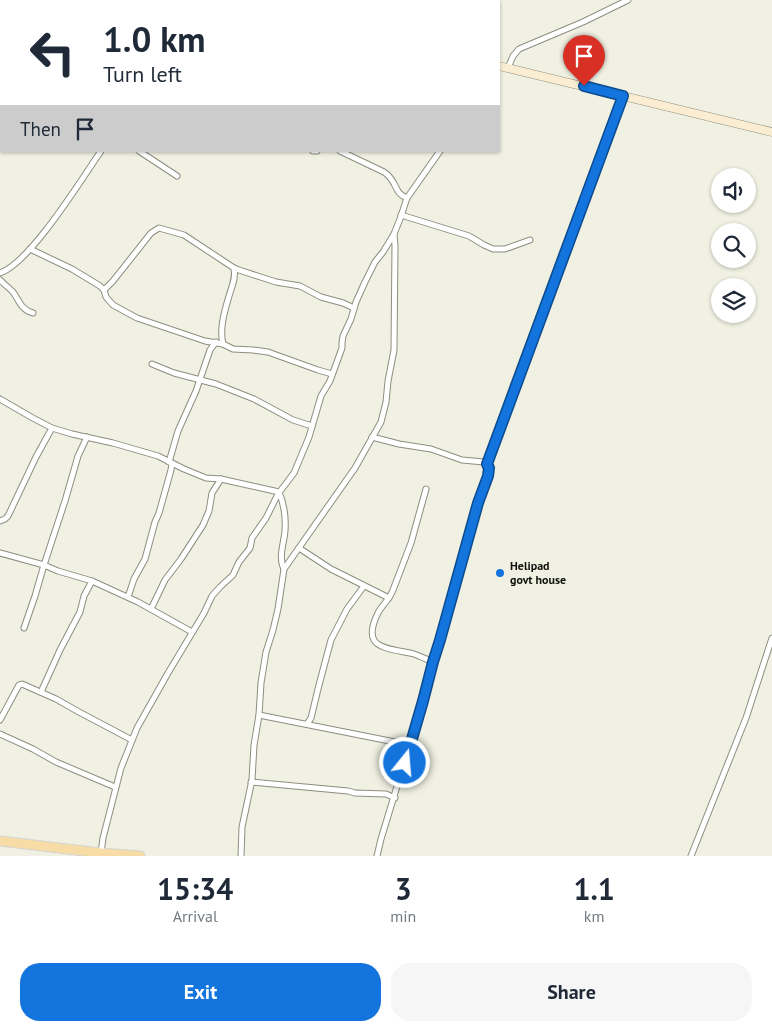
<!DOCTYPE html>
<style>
:root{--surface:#fff;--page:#f6f6f7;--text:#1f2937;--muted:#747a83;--accent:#1274dc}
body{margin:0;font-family:"PT Sans",sans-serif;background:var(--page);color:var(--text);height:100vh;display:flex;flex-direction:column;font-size:19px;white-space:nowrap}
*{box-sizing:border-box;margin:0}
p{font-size:16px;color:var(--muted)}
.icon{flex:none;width:28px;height:28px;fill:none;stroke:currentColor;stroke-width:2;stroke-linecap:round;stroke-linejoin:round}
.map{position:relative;height:856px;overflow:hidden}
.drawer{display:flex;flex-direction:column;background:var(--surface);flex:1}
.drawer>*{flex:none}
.banner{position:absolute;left:0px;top:0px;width:500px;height:152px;box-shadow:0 1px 4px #0004;background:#fff;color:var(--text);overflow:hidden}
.tools{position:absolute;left:711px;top:168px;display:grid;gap:10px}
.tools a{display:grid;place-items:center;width:45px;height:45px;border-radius:50%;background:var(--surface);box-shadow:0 1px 4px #0004;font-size:25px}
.pin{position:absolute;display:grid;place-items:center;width:42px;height:42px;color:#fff;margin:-51px -21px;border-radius:50% 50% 50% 0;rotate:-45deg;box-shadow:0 0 5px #0007}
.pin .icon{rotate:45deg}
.me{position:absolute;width:55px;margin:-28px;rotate:17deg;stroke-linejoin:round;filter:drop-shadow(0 0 4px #0008)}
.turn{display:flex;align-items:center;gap:18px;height:105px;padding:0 20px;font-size:22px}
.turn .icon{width:65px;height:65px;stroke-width:2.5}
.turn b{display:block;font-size:35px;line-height:42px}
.then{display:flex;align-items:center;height:48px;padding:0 20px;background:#0003;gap:10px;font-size:19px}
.eta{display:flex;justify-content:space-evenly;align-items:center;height:85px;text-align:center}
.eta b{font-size:30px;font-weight:600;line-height:35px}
.action{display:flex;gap:10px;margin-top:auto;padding:10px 20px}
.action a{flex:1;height:58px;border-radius:20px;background:var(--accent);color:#fff;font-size:20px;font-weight:600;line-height:58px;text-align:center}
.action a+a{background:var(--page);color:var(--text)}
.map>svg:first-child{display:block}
</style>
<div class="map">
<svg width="772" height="856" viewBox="0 0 772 856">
<rect width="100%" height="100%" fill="#f0f1e2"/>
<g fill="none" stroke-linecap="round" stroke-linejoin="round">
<defs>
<g id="street">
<polyline points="14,0 14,1"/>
<polyline points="213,0 214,1"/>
<polyline points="133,1 134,0"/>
<polyline points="434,1 434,0"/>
<polyline points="508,68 513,56 519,49 583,22 628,0"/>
<polyline points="139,151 177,176"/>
<polyline points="313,151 317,151"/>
<path d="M340,151l44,21c14,9 9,21 23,26"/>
<polyline points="401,215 469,236 484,245 493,249 505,249 530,240"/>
<polyline points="30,249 72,269 100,286 104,290 106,297 113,305 137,318 205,341 223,344 233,349 253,350 268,352 318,370 332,374"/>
<path d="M0,273c30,-10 81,-93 101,-122"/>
<path d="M0,280c4,4 9,8 13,12 6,8 8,18 20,21"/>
<polyline points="104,290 113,281 151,233 159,228 184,235 234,268 239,270 276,282 300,286 321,297 343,303 354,308"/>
<path d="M223,344c-4,-16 2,-34 6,-48 3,-10 7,-18 5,-28"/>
<polyline points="152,364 174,373 216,384 254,399 293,420 312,426"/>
<polyline points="0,399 31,417 52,428 36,457 8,516 5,519 0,521"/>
<path d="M52,428l20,6 41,9 45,13 26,13 22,9 15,1 58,13c5,12 7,25 6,39 -1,12 -7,26 -1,38"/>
<polyline points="87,437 78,456 65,501 44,565 58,571 92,581 138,602 192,632"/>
<polyline points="372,437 399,444 431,449 462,460 484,462 488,466 487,476 478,503 440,640 433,662"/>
<polyline points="169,462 178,431 196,391 210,350 216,342"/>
<polyline points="487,464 623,96"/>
<polyline points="299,548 331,569 389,598"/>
<polyline points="0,553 44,565 35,596 24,628"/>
<polyline points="128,597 134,579 145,559 155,522 159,513 171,470 172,463"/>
<polyline points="151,609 165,580 181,559 203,525 209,511 212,493 221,479"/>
<polyline points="41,692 60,650 80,612 84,596 92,581"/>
<polyline points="259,715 410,745"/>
<polyline points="0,720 19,685 22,684 56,699 79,712 132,740"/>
<polyline points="307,724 311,718 319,685 331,640 347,609 364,586"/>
<polyline points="0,734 33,749 56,762 115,787"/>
<polyline points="251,782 348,791 355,793 386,794 395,798"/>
<polyline points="101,853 103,838 121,768 137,728 168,673 204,613 212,596 220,587 233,575 239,562 250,548 252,538 266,518 278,494 294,473 309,437 321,396 330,381 342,348 342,343 343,336 351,319 356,302 365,282 375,262 383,252 394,234 400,219 407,198 440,151"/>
<polyline points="241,856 242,827 252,780 254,745 259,715 261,683 266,652 273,630 278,609 284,569 355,468 381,422 386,402 388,381 394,350 395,246 394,234"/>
<path d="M377,856l4,-17 42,-138 10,-39c-6,-3 -12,-5 -19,-8 -9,-3 -35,-4 -40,-14 -4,-7 0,-19 4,-27 4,-8 12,-14 15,-23l18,-47 15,-54"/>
<polyline points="691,856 746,718 772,638"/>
</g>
<g id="secondary">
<polyline points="0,13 1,13"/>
<polyline points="499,66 772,132"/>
</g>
<polyline id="primary" points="0,841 101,853 140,856"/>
</defs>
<!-- street casing -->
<use href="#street" stroke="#8d8e80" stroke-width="7"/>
<!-- secondary casing -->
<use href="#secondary" stroke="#8d8e80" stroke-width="9"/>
<!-- primary casing -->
<use href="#primary" stroke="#d4d4d3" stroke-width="11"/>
<!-- street -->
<use href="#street" stroke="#fff" stroke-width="5"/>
<!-- secondary -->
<use href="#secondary" stroke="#fbedd2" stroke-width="8"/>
<!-- primary -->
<use href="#primary" stroke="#f8dca5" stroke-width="9"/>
</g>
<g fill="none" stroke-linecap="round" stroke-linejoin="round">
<defs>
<polyline id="route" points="405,763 423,701 433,662 440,640 478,503 488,476 489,468 487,464 623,96 584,86"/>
</defs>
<!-- route casing -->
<use href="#route" stroke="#0c4b8f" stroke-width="12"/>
<!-- route -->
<use href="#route" stroke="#1274dc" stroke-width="9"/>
</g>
<!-- markers -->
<circle fill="#1274dc" stroke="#f0f1e2" stroke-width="2" cx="500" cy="573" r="5"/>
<g text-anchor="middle" stroke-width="5" stroke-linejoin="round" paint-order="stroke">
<!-- poi labels -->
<g font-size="12" font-weight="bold" fill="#10110c" stroke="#f0f1e2" text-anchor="start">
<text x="510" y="570">Helipad<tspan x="510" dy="14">govt house</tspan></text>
</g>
</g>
</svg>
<div class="tools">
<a><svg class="icon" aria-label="sound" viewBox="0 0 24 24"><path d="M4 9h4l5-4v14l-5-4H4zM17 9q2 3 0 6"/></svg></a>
<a><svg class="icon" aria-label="search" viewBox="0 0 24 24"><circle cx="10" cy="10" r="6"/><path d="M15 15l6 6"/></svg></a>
<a><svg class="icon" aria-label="layers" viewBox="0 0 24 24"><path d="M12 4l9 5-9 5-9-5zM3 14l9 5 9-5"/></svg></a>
</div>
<div class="pin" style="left:584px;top:86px;background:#d93025"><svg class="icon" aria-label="arrive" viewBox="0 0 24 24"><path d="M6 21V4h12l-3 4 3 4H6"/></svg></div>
<svg class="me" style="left:405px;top:763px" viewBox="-20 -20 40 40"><circle r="17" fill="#1274dc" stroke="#fff" stroke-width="3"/><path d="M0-11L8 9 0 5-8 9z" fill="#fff"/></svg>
<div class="banner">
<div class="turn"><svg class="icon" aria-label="left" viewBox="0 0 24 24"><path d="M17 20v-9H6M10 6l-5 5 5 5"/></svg><div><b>1.0 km</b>Turn left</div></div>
<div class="then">Then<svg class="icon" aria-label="arrive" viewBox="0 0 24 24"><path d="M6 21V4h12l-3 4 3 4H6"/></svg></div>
</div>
</div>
<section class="drawer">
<div class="eta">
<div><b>15:34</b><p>Arrival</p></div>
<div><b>3</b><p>min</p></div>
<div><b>1.1</b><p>km</p></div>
</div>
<div class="action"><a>Exit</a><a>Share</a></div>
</section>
